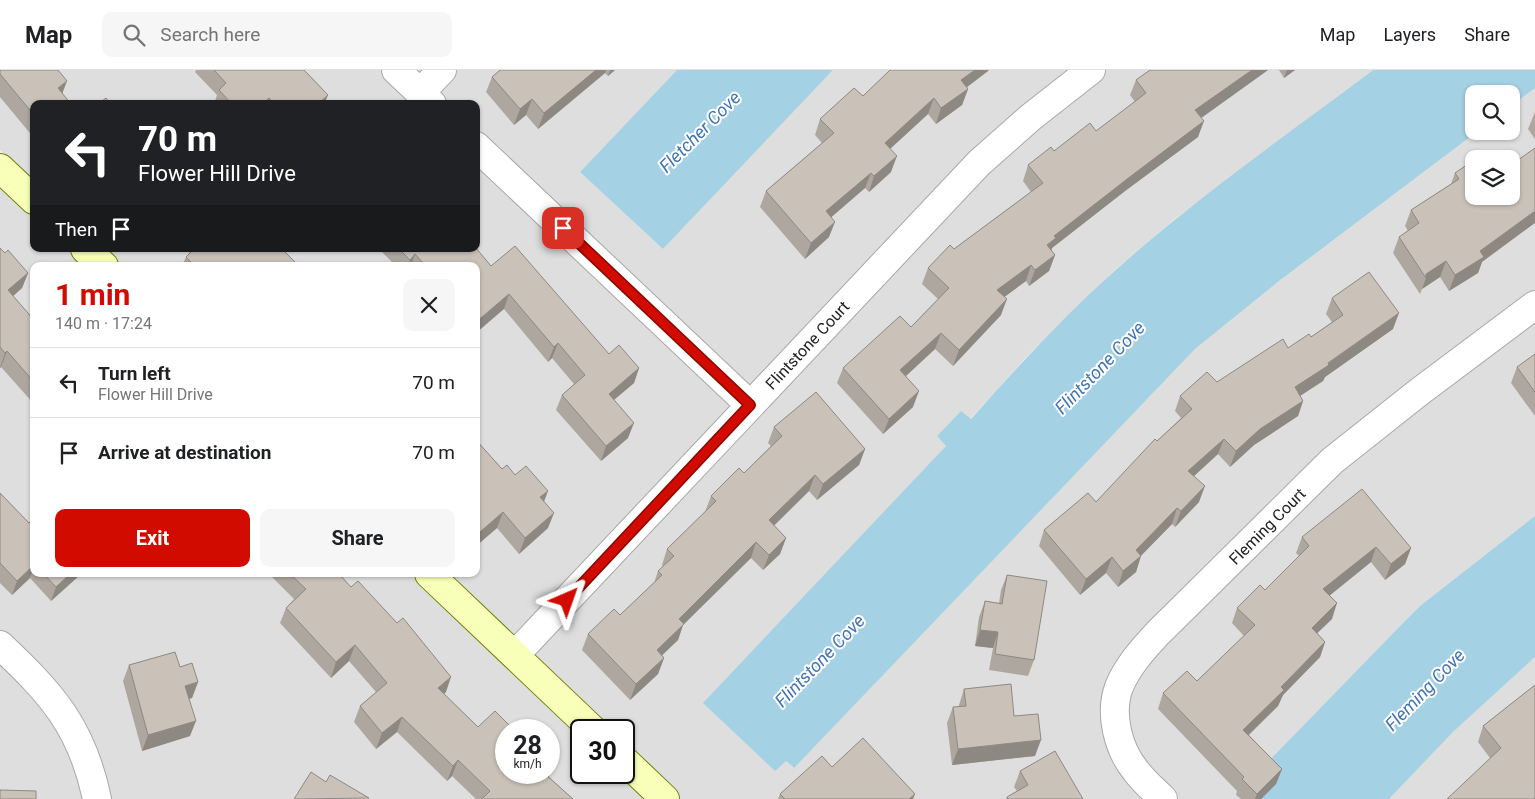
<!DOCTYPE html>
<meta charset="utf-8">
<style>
:root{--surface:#fff;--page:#f6f6f6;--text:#202124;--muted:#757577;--line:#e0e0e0;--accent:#d20b00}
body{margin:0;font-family:Roboto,sans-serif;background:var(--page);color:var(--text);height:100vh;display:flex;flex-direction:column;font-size:19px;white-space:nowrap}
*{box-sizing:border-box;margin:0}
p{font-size:16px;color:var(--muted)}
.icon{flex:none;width:28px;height:28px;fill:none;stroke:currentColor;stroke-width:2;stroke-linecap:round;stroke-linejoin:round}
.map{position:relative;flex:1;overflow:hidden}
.drawer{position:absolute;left:30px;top:192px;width:450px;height:315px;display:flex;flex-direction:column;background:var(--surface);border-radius:10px;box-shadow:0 1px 4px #0004}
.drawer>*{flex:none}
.banner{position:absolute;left:30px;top:30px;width:450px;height:152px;border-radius:10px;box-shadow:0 1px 4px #0004;background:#202124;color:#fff;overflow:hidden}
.tools{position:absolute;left:1465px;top:15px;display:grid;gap:10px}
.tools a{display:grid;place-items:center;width:55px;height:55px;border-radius:10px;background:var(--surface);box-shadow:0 1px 4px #0004;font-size:25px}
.speed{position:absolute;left:495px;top:649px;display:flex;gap:10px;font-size:25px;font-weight:700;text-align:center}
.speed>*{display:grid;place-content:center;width:65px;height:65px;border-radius:50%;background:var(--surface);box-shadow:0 1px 4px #0004;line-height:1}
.speed small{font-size:12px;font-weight:400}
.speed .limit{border:2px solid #111;border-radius:8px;background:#fff;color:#111}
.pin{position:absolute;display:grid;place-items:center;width:42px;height:42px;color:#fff;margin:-21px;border-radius:10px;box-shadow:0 2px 8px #0006}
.me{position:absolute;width:55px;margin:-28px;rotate:43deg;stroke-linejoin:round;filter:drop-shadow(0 0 4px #0008)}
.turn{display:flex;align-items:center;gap:18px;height:105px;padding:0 25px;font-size:22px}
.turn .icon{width:65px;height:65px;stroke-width:2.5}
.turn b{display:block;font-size:35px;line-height:42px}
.then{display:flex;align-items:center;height:48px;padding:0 25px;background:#0003;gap:10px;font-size:19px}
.round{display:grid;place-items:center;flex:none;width:52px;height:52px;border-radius:10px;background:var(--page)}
.summary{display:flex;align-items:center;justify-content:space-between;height:85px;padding:0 25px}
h1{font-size:30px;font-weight:700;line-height:38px;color:var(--accent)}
.cta{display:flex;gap:10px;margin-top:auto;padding:10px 25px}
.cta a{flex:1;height:58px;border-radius:10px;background:var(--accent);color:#fff;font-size:20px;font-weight:700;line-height:58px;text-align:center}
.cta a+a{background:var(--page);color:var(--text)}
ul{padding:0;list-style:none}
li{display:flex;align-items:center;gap:15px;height:70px;padding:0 25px;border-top:1px solid var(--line)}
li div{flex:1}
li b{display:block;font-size:19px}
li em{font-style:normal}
header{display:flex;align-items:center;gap:30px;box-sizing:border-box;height:70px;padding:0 25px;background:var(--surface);border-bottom:1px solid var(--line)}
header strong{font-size:24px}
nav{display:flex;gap:28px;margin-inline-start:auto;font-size:18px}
.search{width:350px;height:45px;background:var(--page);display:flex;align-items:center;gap:12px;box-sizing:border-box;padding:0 18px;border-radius:10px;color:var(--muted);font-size:19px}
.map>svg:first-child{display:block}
</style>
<header>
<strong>Map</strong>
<div class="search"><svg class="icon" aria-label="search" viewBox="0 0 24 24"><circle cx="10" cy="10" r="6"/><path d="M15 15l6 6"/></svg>Search here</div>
<nav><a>Map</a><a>Layers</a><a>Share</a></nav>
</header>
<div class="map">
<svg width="1535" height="729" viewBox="0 0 1535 729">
<rect width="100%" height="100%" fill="#f2efe7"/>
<!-- residential -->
<g fill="#dfdede" fill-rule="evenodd">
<path d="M0,0h677l-97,102 83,77 170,-179h540l-197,148 -59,50 -84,82 -63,69 -9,-8 -24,25 9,9 -160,316 7,7 402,-419 84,-68 199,-150h33v-25l24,-18v428l-115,90 -17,17 -142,146 -20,30h-562l-55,-55v-14h-15l-161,-156h28v-308h-353l-19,-17h372v-145h-442v78l-34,-32zM1474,89h37v37h-37z"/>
<path d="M0,116l34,32v31h32l19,17h-51v308h376l171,163v35l38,1 27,26h-646zM506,660h43v42h-43z"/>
<polygon points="1535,587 1535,729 1389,729 1453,662"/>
</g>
<!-- water -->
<g fill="#a4d1e3">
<polygon points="677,0 833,0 663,179 580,102"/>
<path d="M1373,0h162v18l-24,18v-12h-37v37h4l-199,150 -84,68 -401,419 -8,-7 -11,10 -72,-68 243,-257 -9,-10 24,-25 10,8c47,-53 95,-105 148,-152 80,-71 169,-133 254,-197z"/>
<polygon points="1535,446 1535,587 1453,662 1389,729 1241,729 1261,699 1403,553 1420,536"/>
</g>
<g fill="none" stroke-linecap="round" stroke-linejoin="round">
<defs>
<g id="street">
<polyline points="396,0 432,34"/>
<polyline points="420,23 442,0"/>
<polyline points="476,76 750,335"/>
<path d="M0,575c52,49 82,82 97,154"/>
<polyline points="515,585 979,93 1031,47 1091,0"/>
<path d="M1163,729c-9,-9 -19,-17 -27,-28 -18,-22 -27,-57 -17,-84 8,-20 24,-38 39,-54l174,-172 87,-69 116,-87"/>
</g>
<g id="secondary">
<polyline points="0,98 34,130"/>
<polyline points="85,179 104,196"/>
<polyline points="429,504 593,660"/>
<polyline points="624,690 665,729"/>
</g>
</defs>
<!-- street casing -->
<use href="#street" stroke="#a8a8a8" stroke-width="30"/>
<!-- secondary casing -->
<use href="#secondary" stroke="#6b8000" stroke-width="30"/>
<!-- street -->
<use href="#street" stroke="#fff" stroke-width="28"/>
<!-- secondary -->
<use href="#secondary" stroke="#f7ffb8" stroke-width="28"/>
</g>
<!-- wall -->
<g fill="#aea79f">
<polygon points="0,0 63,24 34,34 34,68 0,27"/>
<polygon points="196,0 304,0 328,25 324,34 214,34 217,25 195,2"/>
<polygon points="500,0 615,0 608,6 605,3 538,59 526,45 514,55 486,22 492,7"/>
<polygon points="1150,0 1268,0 1201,48 1198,67 1125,121 1052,178 1052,181 1055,185 1049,201 1029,216 1026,211 1004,227 1001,245 953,296 935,279 906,306 913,337 883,364 837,313 843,298 911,257 938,229 922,214 928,198 1031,122 1023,111 1028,95 1054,81 1096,61 1135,32 1130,25 1136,10"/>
<polygon points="1279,0 1295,0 1284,8"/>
<polygon points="988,1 966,18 968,19 962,35 936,54 928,44 890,79 891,102 869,122 865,118 831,147 829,167 805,189 760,137 766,121 822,73 815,65 820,49 863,26"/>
<polygon points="1535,42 1535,69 1528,59"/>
<polygon points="1474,90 1482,192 1478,203 1449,221 1440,207 1422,219 1420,224 1393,183 1399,167 1408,161 1405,156 1411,140 1451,114 1455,103"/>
<polygon points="0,178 5,183 28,203 22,218 13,226 34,250 34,334 1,297 0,298"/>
<polygon points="187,179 282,179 299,196 182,196 186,187 190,182"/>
<polygon points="379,179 476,179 491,196 609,284 639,298 634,313 614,330 628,368 601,391 556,340 562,325 574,314 552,288 548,292 504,239 476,196 396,196"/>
<polygon points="1332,228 1393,259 1325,307 1323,311 1300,326 1303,331 1298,346 1254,375 1230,397 1218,384 1194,406 1199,432 1175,457 1172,454 1141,485 1136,502 1118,517 1106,503 1080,525 1039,476 1044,460 1096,432 1157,371 1181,348 1175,341 1180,326 1217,312 1311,267 1332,252 1326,244"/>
<polygon points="1535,284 1535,346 1511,313 1517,297"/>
<polygon points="774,357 865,379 859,395 817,430 809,421 774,456 786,468 780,484 763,500 751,488 683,555 678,570 662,585 664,588 658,604 630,630 582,580 588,564 620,545 654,513 658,501 663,497 662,495 667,479 705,442 711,426 744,403 771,376 768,373"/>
<polygon points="476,370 502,399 515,405 544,431 548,458 519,484 497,458 476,476"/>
<polygon points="0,423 29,453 34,448 34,504 81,504 51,531 30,508 12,525 0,513"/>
<polygon points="1302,467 1411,478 1405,494 1385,510 1371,492 1330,525 1332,549 1317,563 1325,572 1320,587 1283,625 1278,636 1249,665 1282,699 1276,714 1261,729 1241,729 1236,725 1237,721 1158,639 1163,623 1197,611 1244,566 1232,553 1237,538 1265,520 1299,486 1296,483"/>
<polygon points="269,504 339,504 446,622 444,624 478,657 549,707 573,729 476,729 452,706 447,711 397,662 376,679 354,652 360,636 376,622 349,591 331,608 280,553 286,538 294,529"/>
<polygon points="1007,505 1034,590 1028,606 989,600 993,578 975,576 979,547 985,531 999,533 1001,520"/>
<polygon points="129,595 180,597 198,612 192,628 189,629 190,666 142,681 123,611"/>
<polygon points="1535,615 1535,729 1490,688 1478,672 1483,656"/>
<polygon points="964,619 1014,646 1035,686 952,695 947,653 953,637 959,637 959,635"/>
<polygon points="832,697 913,729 778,729 780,724"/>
<polygon points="1020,701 1083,729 1006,729 1007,727 1017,721 1014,717"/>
</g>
<!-- shaded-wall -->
<g fill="#8d8882">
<polygon points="596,0 606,0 605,3 538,59 544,43"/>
<polygon points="610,0 615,0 608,6"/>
<polygon points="975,0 989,0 988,1 955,26 961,10"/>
<polygon points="1252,0 1268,0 1190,56 1195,40"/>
<polygon points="1287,0 1295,0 1284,8"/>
<polygon points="67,11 61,27 58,18"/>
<polygon points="968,19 962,35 936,54 941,38"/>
<polygon points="328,25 324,34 318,34"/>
<polygon points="269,28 267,34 263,34"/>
<polygon points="934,28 928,44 879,89 885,73"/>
<polygon points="532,29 526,45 514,55 520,39"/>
<polygon points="1204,51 1198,67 1125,121 1052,178 1050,184 1047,175 1054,166 1131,106"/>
<polygon points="897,86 891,102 869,122 874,106"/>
<polygon points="871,103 865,118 820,157 826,141"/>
<polygon points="1535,141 1535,153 1482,192 1478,203 1449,221 1455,205 1480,181"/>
<polygon points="835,152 829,167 805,189 811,173"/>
<polygon points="415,184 411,196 408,196 410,190"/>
<polygon points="1055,185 1049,201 1029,216 1035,200"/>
<polygon points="1446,191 1440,207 1422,219 1426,208 1426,204"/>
<polygon points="1031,195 1026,211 992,236 997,220"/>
<polygon points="28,203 22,218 2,236 8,220"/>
<polygon points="509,224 504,239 476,263 476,252"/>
<polygon points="1007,229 1001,245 953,296 959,280"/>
<polygon points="1399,243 1393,259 1325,307 1323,311 1289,333 1295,317"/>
<polygon points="941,263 935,279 895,316 900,300"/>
<polygon points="558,273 552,288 548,292 554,277"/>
<polygon points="7,281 1,297 0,298 5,283"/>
<polygon points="639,298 634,313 603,339 609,324"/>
<polygon points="919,321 913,337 883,364 889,349"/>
<polygon points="1303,331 1298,346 1254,375 1230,397 1236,381 1260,359"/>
<polygon points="634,353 628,368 601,391 606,376"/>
<polygon points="1224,369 1218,384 1183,416 1188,401"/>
<polygon points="865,379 859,395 817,430 823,414"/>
<polygon points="815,405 809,421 763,466 769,450"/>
<polygon points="1205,416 1199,432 1175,457 1181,441"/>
<polygon points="548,421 542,437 540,427"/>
<polygon points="1177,438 1172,454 1137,490 1141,486 1136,502 1118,517 1123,501 1136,480"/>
<polygon points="503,442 497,458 476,476 476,472 480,462"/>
<polygon points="554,443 548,458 519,484 525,468"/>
<polygon points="786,468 780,484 763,500 769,485"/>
<polygon points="756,472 751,488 683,555 678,570 651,596 657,580 679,549"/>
<polygon points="1376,477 1371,492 1318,535 1323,519"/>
<polygon points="1411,478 1405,494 1385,510 1391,494"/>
<polygon points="1112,487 1106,503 1080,525 1086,509"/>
<polygon points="34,495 30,508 12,525 17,511"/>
<polygon points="70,504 81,504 51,531 56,517"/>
<polygon points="1337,533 1332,549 1306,574 1312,558"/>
<polygon points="980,560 998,562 993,578 975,576"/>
<polygon points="1325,572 1320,587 1283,625 1278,636 1238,675 1243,660 1281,617"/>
<polygon points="355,575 349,591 331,608 336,592"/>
<polygon points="664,588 658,604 630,630 636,614"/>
<polygon points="451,607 446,622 432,633 438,618"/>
<polygon points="198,612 192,628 180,631 185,616"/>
<polygon points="402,647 397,662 376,679 382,663"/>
<polygon points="196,651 190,666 142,681 148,665"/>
<polygon points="1041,670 1035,686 952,695 958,679"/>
<polygon points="458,690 452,706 447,711 453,696"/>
<polygon points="552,696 547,712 545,704 547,702 549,702 549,700"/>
<polygon points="1282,699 1276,714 1261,729 1255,729 1257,724"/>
<polygon points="915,724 913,729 909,729"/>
</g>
<!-- building -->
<g fill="#cac2b9" stroke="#8d8882">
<polygon points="0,0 58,0 67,11 58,18 71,34 34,34 34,45 0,4"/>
<polygon points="214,0 304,0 328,25 318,34 274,34 269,28 263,34 232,34 219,20 226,13"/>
<polygon points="500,0 596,0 544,43 532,29 520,39 492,7"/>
<polygon points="890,0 975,0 961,10 968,19 941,38 934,28 885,73 897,86 874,106 871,103 826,141 835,152 811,173 766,121 834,63 820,49 854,18 863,26"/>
<polygon points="1150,0 1252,0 1195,40 1204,51 1131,106 1054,166 1056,168 1047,175 1055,185 1035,200 1031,195 997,220 1007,229 959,280 941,263 900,300 919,321 889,349 843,298 900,246 911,257 949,218 928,198 950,175 954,179 1043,113 1028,95 1051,77 1054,81 1090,53 1096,61 1146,23 1136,10"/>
<polygon points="106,28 111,34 98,34"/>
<polygon points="1535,78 1535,141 1480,181 1484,187 1455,205 1446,191 1426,204 1426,208 1399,167 1419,153 1411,140 1459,109 1455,103 1474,90 1474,126 1511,126 1511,95"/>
<polygon points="1483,83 1487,89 1475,89"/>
<polygon points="515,176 609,284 619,275 639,298 609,324 634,353 606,376 562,325 585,305 558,273 554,277 509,224 476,252 476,196 426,196 415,184 410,190 399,179 476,179 476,178 491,196"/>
<polygon points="0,178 5,183 8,180 28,203 8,220 34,250 34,312 7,281 5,283 0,277"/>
<polygon points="194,179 282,179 299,196 195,196 186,187"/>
<polygon points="1369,202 1399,243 1328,293 1329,295 1295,317 1303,331 1260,359 1236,381 1224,369 1188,401 1205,416 1181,441 1177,438 1136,480 1141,486 1123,501 1112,487 1086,509 1044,460 1088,423 1096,432 1155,369 1157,371 1192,339 1180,326 1207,302 1217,312 1283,269 1288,278 1309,264 1311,267 1343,245 1332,228"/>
<polygon points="1535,284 1535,322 1517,297"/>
<polygon points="816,322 865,379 823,414 815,405 769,450 786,468 769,485 756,472 679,549 684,554 657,580 664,588 636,614 588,564 614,539 620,545 662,505 658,501 674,486 667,479 716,431 711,426 739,398 744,403 782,366 774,357"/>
<polygon points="476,370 502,399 507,395 515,405 526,396 548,421 540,427 554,443 525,468 503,442 480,462 476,458"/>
<polygon points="1362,419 1411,478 1391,494 1376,477 1323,519 1337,533 1312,558 1325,572 1281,617 1284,620 1243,660 1282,699 1257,724 1242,709 1244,707 1163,623 1187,601 1197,611 1255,555 1237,538 1260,515 1265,520 1309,476 1302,467"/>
<polygon points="0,423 29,453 34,448 34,495 17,511 0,493"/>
<polygon points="44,504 70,504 56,517"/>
<polygon points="290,504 339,504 351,517 358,511 397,553 403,548 451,607 438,618 478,657 495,641 514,660 506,660 506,702 547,702 545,704 573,729 482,729 490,721 458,690 453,696 402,647 382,663 360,636 387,613 355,575 336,592 286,538 306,519"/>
<polygon points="1007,505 1047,511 1034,590 995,584 998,562 980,560 985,531 1002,534"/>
<polygon points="175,582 180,597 192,593 198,612 185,616 196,651 148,665 129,595"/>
<polygon points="1011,614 1014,646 1038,644 1041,670 958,679 953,637 966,636 964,619"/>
<polygon points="1535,615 1535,729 1447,729 1501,678 1483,656"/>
<polygon points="863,668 915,724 909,729 785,729 780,724 822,686 832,697"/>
<polygon points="1055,681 1083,729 1008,729 1007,727 1028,715 1020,701"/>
<polygon points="549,693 552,696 549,700"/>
<polygon points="311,702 326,712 330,705 369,728 294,729"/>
<polygon points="0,720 36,721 36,729 0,729"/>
</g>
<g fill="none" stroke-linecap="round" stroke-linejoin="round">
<defs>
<polyline id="route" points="563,158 750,335 567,530"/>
</defs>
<!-- route casing -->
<use href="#route" stroke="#880700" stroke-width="12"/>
<!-- route -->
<use href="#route" stroke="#d20b00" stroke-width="9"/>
</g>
<g text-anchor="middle" stroke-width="4" stroke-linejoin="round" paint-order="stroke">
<!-- street labels -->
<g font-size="16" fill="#212121" stroke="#fff">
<text transform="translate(807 275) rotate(-47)" y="6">Flintstone Court</text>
<text transform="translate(1267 456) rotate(-45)" y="6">Fleming Court</text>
</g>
<!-- water labels -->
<g font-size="18" font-style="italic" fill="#4174b2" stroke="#fff">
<text transform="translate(700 62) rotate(-45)" y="6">Fletcher Cove</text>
<text transform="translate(1100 298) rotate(-46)" y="6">Flintstone Cove</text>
<text transform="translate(820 591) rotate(-46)" y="6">Flintstone Cove</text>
<text transform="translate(1425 620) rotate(-46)" y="6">Fleming Cove</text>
</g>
</g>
</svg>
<div class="tools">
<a><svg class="icon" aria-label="search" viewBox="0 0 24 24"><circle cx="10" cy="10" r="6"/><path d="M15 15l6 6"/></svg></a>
<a><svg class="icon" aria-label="layers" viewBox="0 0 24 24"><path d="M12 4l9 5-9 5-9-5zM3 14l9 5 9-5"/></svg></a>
</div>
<div class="speed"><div>28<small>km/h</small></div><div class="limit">30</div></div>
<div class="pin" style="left:563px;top:158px;background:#d93025"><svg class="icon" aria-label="arrive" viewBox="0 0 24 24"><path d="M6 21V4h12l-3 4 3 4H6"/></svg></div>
<svg class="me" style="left:567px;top:530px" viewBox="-20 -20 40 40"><path d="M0-17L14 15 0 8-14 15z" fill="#d20b00" stroke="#fff" stroke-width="4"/></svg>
<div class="banner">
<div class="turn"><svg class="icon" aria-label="left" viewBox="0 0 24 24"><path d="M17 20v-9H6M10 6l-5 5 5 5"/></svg><div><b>70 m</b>Flower Hill Drive</div></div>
<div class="then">Then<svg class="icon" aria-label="arrive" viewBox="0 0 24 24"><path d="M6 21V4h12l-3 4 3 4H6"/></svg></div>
</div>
<section class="drawer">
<div class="summary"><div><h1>1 min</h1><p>140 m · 17:24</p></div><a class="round"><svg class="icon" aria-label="close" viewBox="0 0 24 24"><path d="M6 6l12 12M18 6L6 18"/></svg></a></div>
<ul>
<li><svg class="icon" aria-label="left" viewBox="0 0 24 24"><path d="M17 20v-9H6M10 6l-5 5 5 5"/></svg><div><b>Turn left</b><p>Flower Hill Drive</p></div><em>70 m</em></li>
<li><svg class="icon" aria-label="arrive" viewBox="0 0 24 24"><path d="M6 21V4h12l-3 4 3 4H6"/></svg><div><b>Arrive at destination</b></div><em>70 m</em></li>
</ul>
<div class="cta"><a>Exit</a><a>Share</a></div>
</section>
</div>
